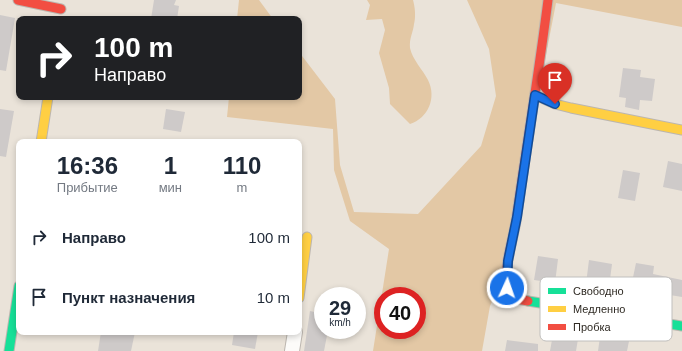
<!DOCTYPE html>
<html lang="ru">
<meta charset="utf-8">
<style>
:root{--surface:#fff;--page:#f2f2f3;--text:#1f2937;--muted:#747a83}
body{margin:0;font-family:Arial,sans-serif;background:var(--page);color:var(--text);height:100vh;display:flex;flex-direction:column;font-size:15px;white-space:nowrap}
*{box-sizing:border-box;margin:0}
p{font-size:13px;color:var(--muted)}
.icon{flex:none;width:22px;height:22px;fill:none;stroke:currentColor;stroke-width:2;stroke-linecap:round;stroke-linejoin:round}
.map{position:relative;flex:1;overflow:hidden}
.details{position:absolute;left:16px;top:139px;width:286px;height:196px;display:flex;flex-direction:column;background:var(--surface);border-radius:8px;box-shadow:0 2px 6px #0003}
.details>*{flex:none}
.banner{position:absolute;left:16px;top:16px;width:286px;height:84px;border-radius:8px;box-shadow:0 2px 6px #0003;background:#202124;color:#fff;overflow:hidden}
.speed{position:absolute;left:314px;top:287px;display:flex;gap:8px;font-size:20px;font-weight:700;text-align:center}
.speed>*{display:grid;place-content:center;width:52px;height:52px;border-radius:50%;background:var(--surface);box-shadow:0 2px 6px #0003;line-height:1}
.speed small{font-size:10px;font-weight:400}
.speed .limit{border:6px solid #d22;background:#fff;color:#111}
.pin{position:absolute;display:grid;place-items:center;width:34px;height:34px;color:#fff;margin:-41px -17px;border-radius:50% 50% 50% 0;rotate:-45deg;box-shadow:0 0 4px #0007}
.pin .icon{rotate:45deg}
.me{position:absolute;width:44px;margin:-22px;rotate:3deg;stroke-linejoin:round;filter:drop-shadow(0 0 3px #0008)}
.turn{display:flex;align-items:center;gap:14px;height:84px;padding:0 12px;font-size:18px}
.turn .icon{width:52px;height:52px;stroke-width:2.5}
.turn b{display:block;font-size:28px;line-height:34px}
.eta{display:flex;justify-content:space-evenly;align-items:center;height:68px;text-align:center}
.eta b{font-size:24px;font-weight:600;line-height:28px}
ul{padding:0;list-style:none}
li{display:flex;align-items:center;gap:12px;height:60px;padding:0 12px}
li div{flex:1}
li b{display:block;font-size:15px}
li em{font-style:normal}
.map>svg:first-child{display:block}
</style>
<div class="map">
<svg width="682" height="351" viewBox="0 0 682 351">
<rect width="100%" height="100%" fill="#eae3d9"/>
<!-- green -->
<g fill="#e3c8a5" fill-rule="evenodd">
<polygon points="239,0 259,0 273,19 237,19"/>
<path d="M367,0h46c2,7 3,17 1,24 -1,9 -5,14 -4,24 2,11 13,22 18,32 9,18 0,38 -18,44l-20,-20 -1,-16 -10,-35 6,-23 -3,-11 -16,1 4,-15z"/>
<path d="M467,0h215v27l-126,-24 -53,275 -13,28 -8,45h-109l16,-102 -39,-28 -16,-51 -1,-41 -106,-12 2,-20h70v-45l36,47 5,66 14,47 64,2 63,-68 15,-50 -7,-47zM383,296h34v34h-34z"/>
</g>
<!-- building -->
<g fill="#cecac9">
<polygon points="154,0 176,0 174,5 179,6 177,19 151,19"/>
<polygon points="0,15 15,18 6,71 0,70"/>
<polygon points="623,68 641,70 640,77 655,79 652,101 640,100 639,110 625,107 626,98 619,97"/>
<polygon points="0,109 14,111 6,157 0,156"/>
<polygon points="166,109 185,112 181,132 163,129"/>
<polygon points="668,161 682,164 682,191 663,187"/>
<polygon points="623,170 640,173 635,201 618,198"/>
<polygon points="538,256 558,259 555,283 534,280"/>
<polygon points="589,260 612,264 609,287 586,284"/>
<polygon points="636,263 654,266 653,274 682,280 682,297 664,294 663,298 630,292"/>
<polygon points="310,311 323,314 323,330 328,330 324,351 304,351"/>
<polygon points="554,329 579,333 576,351 550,351"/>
<polygon points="101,332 135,332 131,351 98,351"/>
<polygon points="234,332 258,332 255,349 232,345"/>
<polygon points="600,337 629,341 627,351 598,351"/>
<polygon points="507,340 538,344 538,351 505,351"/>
</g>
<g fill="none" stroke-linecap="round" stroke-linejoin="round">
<defs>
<polyline id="street" points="292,351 295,332"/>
<g id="fast">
<polyline points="528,301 682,326"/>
<polyline points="9,351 19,286"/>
</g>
<g id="slow">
<polyline points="535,95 555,104 571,108 682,130"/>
<polyline points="41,142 48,97"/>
<polyline points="299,298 307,237"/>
</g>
<g id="jam">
<polyline points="18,0 61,9"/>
<path d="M528,301l-16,-3c-2,-3 -4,-7 -5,-11 -3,-24 7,-49 10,-72 10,-72 22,-143 31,-215"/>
</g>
</defs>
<!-- street casing -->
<use href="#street" stroke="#bcb6af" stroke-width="16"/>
<!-- fast casing -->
<use href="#fast" stroke="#bcb6af" stroke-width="11"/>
<!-- slow casing -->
<use href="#slow" stroke="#bcb6af" stroke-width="11"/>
<!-- jam casing -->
<use href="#jam" stroke="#bcb6af" stroke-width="11"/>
<!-- street -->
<use href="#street" stroke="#fcfbf9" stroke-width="14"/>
<!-- fast -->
<use href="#fast" stroke="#16e098" stroke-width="9"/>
<!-- slow -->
<use href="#slow" stroke="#ffcf43" stroke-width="9"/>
<!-- jam -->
<use href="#jam" stroke="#f24e42" stroke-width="9"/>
</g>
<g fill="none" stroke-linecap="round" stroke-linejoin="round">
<defs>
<polyline id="route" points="507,288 508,261 517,217 535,95 555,104"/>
</defs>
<!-- route casing -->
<use href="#route" stroke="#114b97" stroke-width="10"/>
<!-- route -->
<use href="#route" stroke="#1a73e8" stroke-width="7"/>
</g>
<!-- legend -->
<rect x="540" y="277" width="132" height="64" rx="6" fill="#fff" stroke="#c0bfbd" stroke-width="1"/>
<rect x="548" y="288" width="18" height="6" fill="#16e098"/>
<rect x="548" y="306" width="18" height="6" fill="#ffcf43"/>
<rect x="548" y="324" width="18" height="6" fill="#f24e42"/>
<g font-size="11" fill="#2e2922">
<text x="573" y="295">Свободно</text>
<text x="573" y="313">Медленно</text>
<text x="573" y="331">Пробка</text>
</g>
</svg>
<div class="speed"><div>29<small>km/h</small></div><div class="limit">40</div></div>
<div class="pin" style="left:555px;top:104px;background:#d93025"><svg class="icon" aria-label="arrive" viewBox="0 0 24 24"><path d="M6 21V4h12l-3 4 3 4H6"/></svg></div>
<svg class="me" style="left:507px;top:288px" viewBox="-20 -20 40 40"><circle r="17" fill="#1a73e8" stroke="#fff" stroke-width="3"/><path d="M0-11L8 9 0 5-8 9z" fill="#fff"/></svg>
<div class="banner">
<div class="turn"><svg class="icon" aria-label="right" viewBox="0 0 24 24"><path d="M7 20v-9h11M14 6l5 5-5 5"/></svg><div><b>100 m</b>Направо</div></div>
</div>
<section class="details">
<div class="eta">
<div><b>16:36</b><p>Прибытие</p></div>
<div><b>1</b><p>мин</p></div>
<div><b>110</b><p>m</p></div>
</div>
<ul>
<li><svg class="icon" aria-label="right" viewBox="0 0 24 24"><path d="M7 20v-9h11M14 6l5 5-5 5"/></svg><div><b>Направо</b></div><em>100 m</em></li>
<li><svg class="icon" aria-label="arrive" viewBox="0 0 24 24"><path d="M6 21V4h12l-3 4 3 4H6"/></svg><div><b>Пункт назначения</b></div><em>10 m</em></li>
</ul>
</section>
</div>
